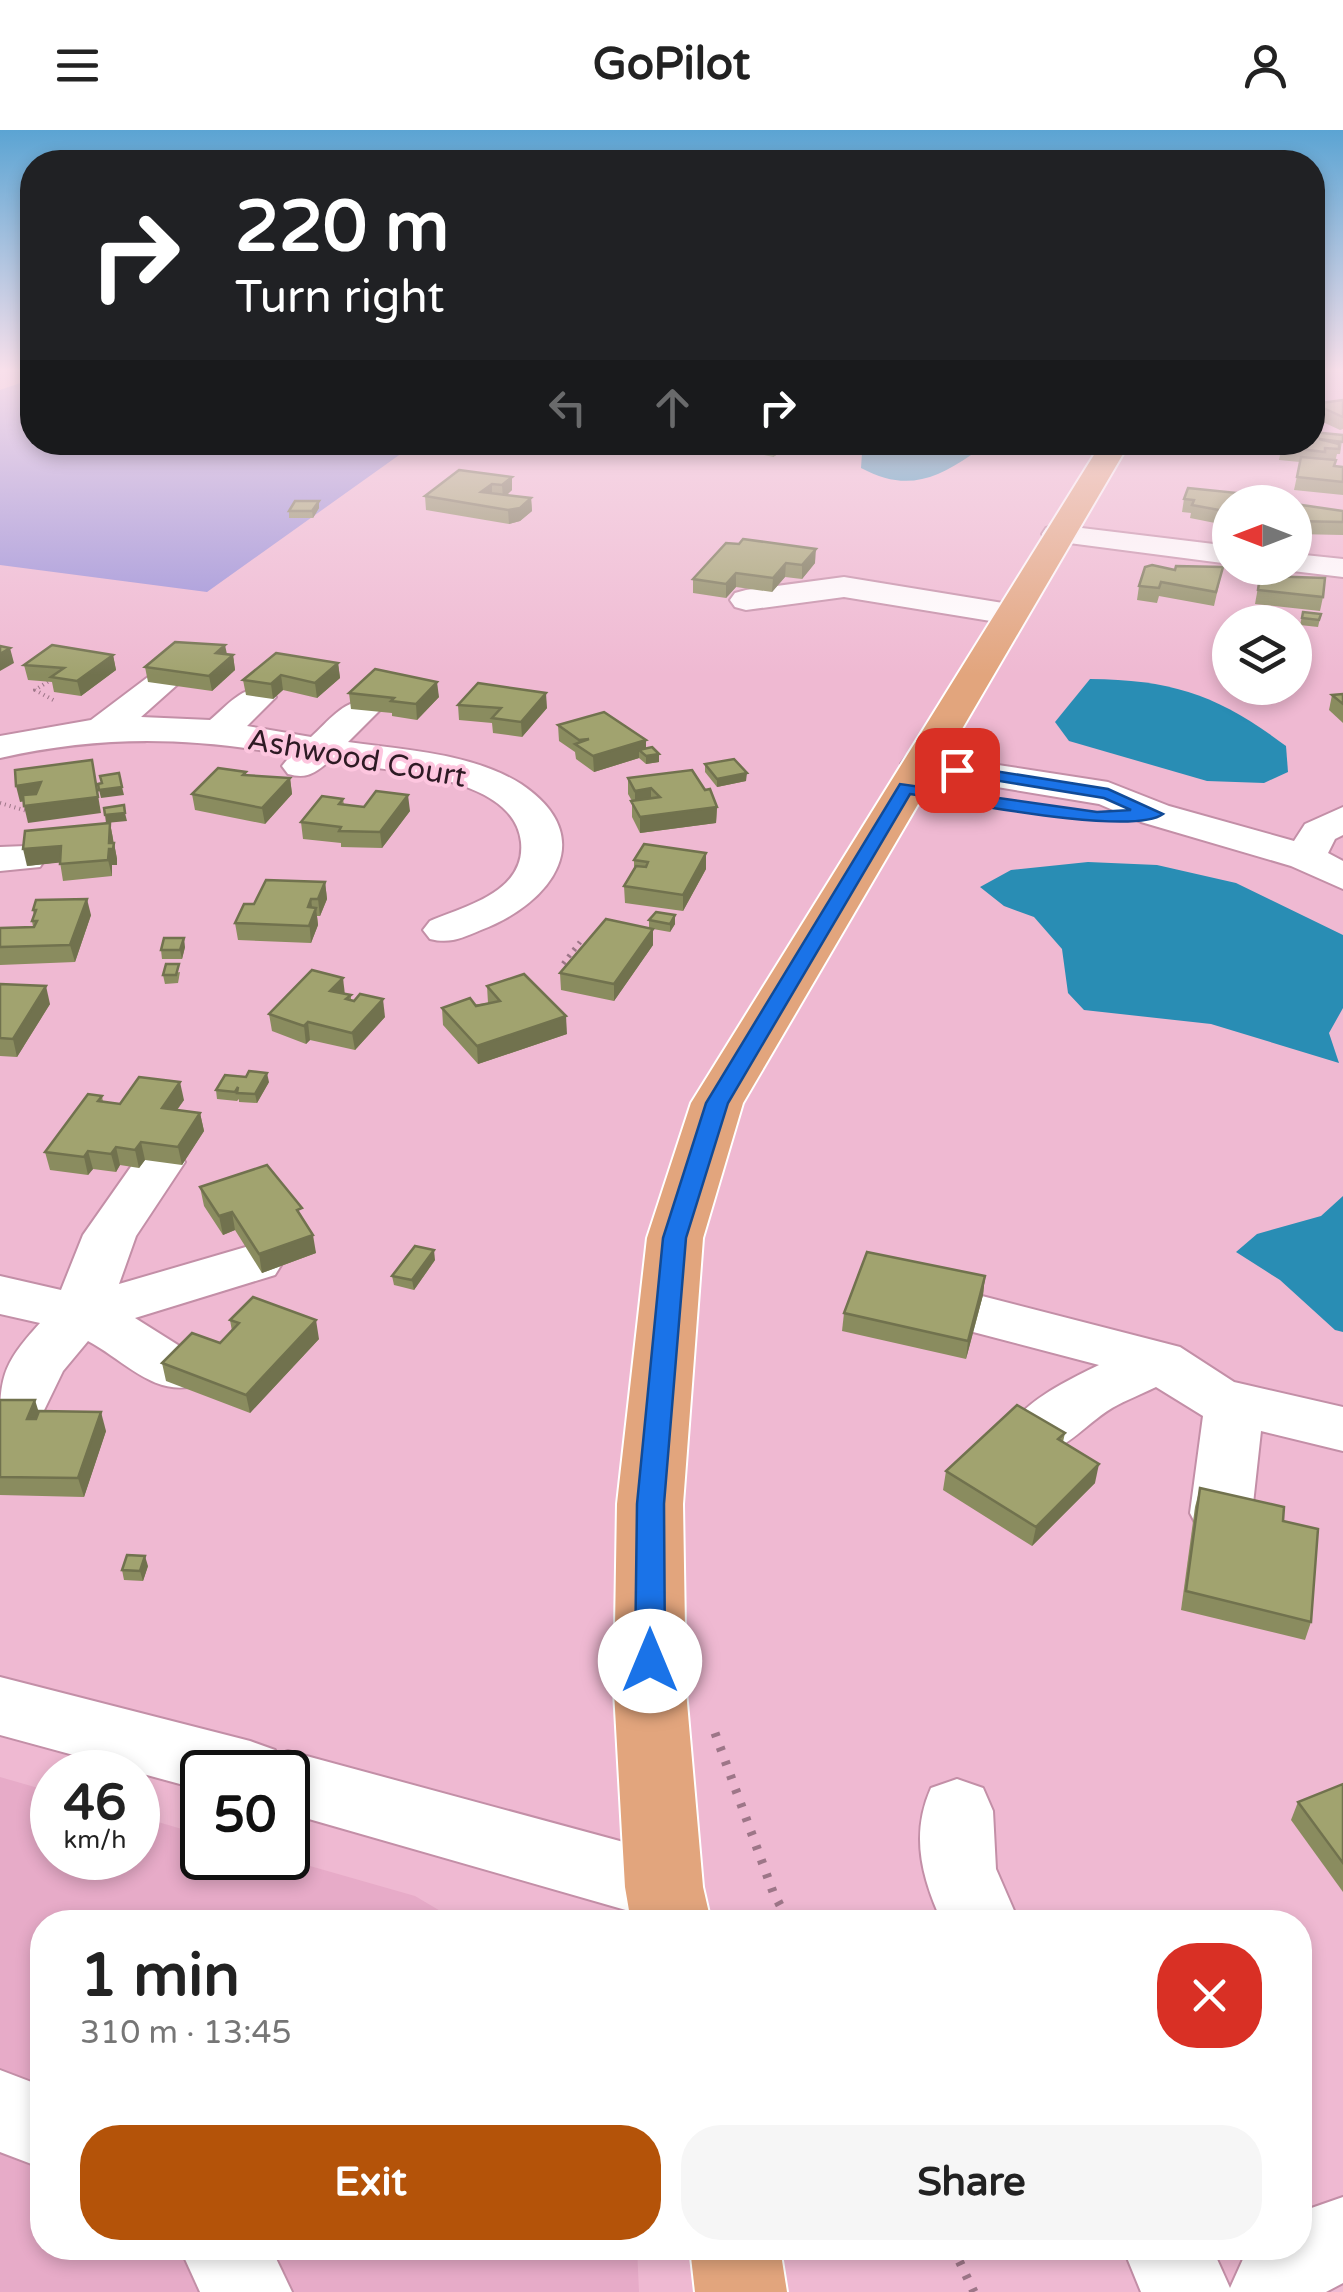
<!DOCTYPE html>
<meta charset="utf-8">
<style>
:root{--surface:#fff;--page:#f6f6f6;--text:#222;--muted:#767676;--accent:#b45309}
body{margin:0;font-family:"Varela Round",sans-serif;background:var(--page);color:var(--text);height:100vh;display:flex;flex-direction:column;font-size:38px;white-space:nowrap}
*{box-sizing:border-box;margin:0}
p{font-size:32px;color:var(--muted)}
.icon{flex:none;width:55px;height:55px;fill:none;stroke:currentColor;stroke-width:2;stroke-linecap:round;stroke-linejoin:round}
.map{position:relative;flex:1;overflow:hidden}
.drawer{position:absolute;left:30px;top:1780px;width:1282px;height:350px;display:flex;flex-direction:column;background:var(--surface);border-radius:40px;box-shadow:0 5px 15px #0003}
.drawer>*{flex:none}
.top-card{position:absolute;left:20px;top:20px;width:1305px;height:305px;border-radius:40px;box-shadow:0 5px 15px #0003;background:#202124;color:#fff;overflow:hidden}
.needle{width:65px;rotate:270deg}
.tools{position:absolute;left:1212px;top:355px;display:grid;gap:20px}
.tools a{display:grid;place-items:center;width:100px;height:100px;border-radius:50%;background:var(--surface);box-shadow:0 5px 15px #0003;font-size:50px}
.speed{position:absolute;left:30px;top:1620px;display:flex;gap:20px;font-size:50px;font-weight:700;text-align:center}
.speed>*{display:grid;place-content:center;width:130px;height:130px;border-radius:50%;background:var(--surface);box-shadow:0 5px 15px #0003;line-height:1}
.speed small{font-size:25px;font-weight:400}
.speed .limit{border:5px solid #111;border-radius:15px;background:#fff;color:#111}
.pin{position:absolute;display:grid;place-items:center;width:85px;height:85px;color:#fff;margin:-42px;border-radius:20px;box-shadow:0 5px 15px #0006}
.me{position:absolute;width:110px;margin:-55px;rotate:0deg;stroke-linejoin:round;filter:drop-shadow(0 0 8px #0008)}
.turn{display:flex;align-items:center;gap:35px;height:210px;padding:0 50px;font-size:45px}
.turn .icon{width:130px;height:130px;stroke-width:2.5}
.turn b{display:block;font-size:70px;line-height:85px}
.lanes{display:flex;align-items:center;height:95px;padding:0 50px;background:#0003;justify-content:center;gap:50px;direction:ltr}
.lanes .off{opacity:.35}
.round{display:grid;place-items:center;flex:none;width:105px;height:105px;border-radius:40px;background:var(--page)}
.summary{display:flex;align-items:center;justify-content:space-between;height:170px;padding:0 50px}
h1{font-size:60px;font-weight:800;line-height:75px}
.primary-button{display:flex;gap:20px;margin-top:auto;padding:20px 50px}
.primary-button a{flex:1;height:115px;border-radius:40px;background:var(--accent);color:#fff;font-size:40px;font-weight:800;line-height:115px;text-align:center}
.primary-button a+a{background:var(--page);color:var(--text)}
header{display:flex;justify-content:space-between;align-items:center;height:130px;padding:0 50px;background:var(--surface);font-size:45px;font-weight:800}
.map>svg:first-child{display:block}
</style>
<header><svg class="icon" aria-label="menu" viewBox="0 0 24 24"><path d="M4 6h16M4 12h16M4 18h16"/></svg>GoPilot<svg class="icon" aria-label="person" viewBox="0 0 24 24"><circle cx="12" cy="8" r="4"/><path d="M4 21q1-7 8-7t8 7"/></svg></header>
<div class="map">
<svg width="1343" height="2162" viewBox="0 0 1343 2162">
<rect width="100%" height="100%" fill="#efb9d2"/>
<!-- built -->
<polygon fill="#e7abc8" points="0,1647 52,1662 52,1728 138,1728 138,1686 202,1705 202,1728 282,1728 415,1766 459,1792 42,1792 42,2118 637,2118 639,2162 0,2162"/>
<!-- forest -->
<polygon fill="#988fd8" points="32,249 32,312 416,313 207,462 0,435 0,260"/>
<!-- water -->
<g fill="#298db4">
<path d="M942,318l26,2 3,5c-38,26 -67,36 -110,13l1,-15c27,-7 52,5 80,-5z"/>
<path d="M1090,549c85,1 129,17 196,67l2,26 -24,11 -57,-2 -138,-40 -14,-19z"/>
<polygon points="1088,732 1157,735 1236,753 1343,805 1343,878 1329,903 1339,933 1211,894 1084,880 1068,863 1062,819 1034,787 1004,776 980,757 1011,740"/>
<polygon points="1343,1066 1343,1202 1335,1200 1280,1150 1236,1122 1257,1104 1321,1086"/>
</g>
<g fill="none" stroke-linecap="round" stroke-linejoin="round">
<defs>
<g id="minor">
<polygon points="1057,395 1230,416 1230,434 1046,410 1042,404 1046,398"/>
<polygon points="1295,424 1343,429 1343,447 1284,440 1295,438"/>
<polygon points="844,447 1009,474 1021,477 1025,484 1021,491 1009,494 844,467 746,480 735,477 730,470 735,463 746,460"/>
<path d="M160,543l12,4 6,7 -37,33 69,3c19,-16 34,-37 61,-31l5,8 -29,29 64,11c20,-18 36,-42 64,-35l5,8 -32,32c56,8 124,11 173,42 81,54 29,120 -40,146 -19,8 -31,14 -51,9l-7,-9 7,-9c35,-15 96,-29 91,-79 -7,-69 -142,-72 -193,-80 -14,12 -22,17 -40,12l-6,-8 9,-11c-104,-18 -188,-20 -291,3v-22l91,-16 57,-43z"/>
<polygon points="920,623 1108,652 1169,676 1294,711 1305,694 1343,677 1343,705 1335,709 1328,723 1343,731 1343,759 1291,736 1141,692 1099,674 907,642 901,634 907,626"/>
<polygon points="26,716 40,719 46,728 40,737 0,741 0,717"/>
<path d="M160,1016l18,5 7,11 -49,74 -17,48 137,-40 19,5 8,13 -8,13 -140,43 62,39 9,14 -9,14c-42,13 -73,-25 -109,-44l-25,30 -30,62 -21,7 -12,-4c0,-58 0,-69 40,-113l-40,-9v-38l61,14 22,-55 59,-84z"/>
<path d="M978,1165l202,52 54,35 109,25v44l-82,-20 -9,82 -9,17 -22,7 -22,-7 -9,-17 13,-97 -47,-29c-14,7 -30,13 -44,21 -36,22 -53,56 -99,43l-9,-16c18,-33 62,-54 95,-70l-141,-37 -8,-14 8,-14z"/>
<polygon points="0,1547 250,1611 275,1620 277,1625 288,1621 664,1723 690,1733 701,1757 690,1781 664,1791 288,1683 288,1642 202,1642 202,1660 0,1605"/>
<path d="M957,1649l26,9 10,23 3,58 23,53h-77c-20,-44 -32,-87 -11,-134z"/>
<polygon points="0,1940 42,1956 42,2038 0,2022"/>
<polygon points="1343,2067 1343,2153 1326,2162 1141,2162 1123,2118 1212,2118 1230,2158 1248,2118 1300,2118 1300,2082"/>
<polygon points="180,2118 271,2118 292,2162 200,2162"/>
</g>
<g id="major">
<polygon points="1102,312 1130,312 743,973 703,1108 683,1374 686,1561 703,1757 711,1792 631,1792 625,1757 614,1561 617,1374 647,1108 691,973"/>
<polygon points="690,2118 780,2118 787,2162 695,2162"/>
</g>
</defs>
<!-- minor casing -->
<use href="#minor" stroke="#c38fa7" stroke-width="4"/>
<!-- major casing -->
<use href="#major" stroke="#fff" stroke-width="4"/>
<!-- path-far2 -->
<g stroke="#9d7688" stroke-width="4" stroke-dasharray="1 4" stroke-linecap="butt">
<polyline points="52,549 35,560 55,571"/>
<polyline points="0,673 27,681"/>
</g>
<!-- path-far1 -->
<polyline stroke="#9d7688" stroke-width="5" stroke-dasharray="2.5 6" stroke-linecap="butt" points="571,836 563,834 580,812"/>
<!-- path -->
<g stroke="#9d7688" stroke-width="9" stroke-dasharray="4 11" stroke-linecap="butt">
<polyline points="715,1603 773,1762 789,1792"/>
<polyline points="953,2118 974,2162"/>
</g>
<!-- minor -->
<use href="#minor" fill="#fff" fill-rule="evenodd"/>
<!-- major -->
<use href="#major" fill="#e2a57d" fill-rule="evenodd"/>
</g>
<!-- wall -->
<g fill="#8a8c5f">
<polygon points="1343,270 1343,299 1340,300 1312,287 1314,274"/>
<polygon points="1343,305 1340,324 1337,324 1334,336 1343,343 1343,365 1294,360 1300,332 1279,330 1280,325 1261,323 1263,312 1312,312"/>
<polygon points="733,312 798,312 773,327 733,318"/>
<polygon points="512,347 512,360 507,365 531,368 532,381 520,391 509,394 426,380 425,366"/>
<polygon points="1184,369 1230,372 1230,396 1190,388 1191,383 1182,382"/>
<polygon points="1295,374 1343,381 1343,405 1295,404"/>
<polygon points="319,378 313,388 289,388 289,381"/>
<polygon points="726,413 815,433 802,449 785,447 772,462 736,457 726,468 693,463 693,449"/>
<polygon points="1223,437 1214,476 1159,466 1157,473 1137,470 1139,456 1175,440"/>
<polygon points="1260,446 1323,467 1320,481 1255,474"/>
<polygon points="1303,482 1321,484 1318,497 1300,495"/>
<polygon points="227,524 233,525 235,540 212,561 148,552 145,537"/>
<polygon points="113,525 116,540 81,566 54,562 52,552 28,550 24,535"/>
<polygon points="338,533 340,548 317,568 283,560 273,569 246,565 243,550"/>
<polygon points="349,563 439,567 417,590 392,586 392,583 351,579"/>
<polygon points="1343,564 1343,593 1329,580 1332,565"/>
<polygon points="458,575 547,578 522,607 493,603 492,593 459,590"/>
<polygon points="558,595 646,619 659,624 659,632 646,634 639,628 594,642 576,629 575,622 559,611"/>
<polygon points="705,634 746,651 717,657 705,642"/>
<polygon points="290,648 292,664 265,694 195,680 192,664"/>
<polygon points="628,648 717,677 716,693 640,703 632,687 632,671 628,664"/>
<polygon points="343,669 344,675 410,681 382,718 341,717 341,713 303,709 301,692"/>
<polygon points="110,693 117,729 117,735 112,735 112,746 63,751 60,732 27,736"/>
<polygon points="706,723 706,739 683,781 625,773 624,756 634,738 634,730"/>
<polygon points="325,752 327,769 320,786 317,786 318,795 311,813 238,810 235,793 254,774"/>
<polygon points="33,780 91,785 75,832 0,835 0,798 33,797 32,791 34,785"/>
<polygon points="649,790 675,794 670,802 653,799 653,815 614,871 561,860 560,843 649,798"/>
<polygon points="185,817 182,829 162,829 161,820"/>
<polygon points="180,842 178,853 165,854 163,845"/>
<polygon points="0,854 50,874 17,927 0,926"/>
<polygon points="487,856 567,904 478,934 443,895 442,878 488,873"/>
<polygon points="345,864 351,865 351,870 385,887 355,920 310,910 306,914 272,901 269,884"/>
<polygon points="269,952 257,973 239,972 239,969 237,971 217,969 216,960"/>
<polygon points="102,966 103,972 120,974 184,970 177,980 200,983 204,1001 182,1035 145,1030 139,1038 120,1035 116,1042 93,1039 88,1045 50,1040 45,1022"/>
<polygon points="200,1057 305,1092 316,1123 262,1143 235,1100 223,1105 204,1076"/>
<polygon points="435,1130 414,1160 394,1155 392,1146"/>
<polygon points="985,1146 983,1165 966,1229 842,1201 844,1183"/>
<polygon points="230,1190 319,1209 250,1283 166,1251 162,1233 220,1213 232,1201"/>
<polygon points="0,1270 106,1301 84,1367 0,1365"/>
<polygon points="1065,1303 1063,1312 1095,1353 1032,1416 943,1360 946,1341"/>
<polygon points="1200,1358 1283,1391 1311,1492 1305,1510 1181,1480 1195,1377"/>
<polygon points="148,1436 143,1451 124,1450 122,1440"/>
<polygon points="1343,1654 1343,1762 1291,1690 1298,1672"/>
</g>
<!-- shaded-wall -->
<g fill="#71724e">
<polygon points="776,312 798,312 773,327 773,314"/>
<polygon points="512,347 512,360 503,368 502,355"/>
<polygon points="492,354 492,367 481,362"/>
<polygon points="531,368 532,381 520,391 509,394 508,380"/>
<polygon points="319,371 319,378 313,388 312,381"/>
<polygon points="816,419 815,433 802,449 802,435"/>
<polygon points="786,433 785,447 772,462 773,448"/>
<polygon points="736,443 736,457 726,468 726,454"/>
<polygon points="225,515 228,529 216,523"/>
<polygon points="10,518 14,533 0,541 0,524"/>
<polygon points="113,525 116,540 81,566 77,551"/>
<polygon points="233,525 235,540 212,561 209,546"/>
<polygon points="338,533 340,548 317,568 315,553"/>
<polygon points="281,545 283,560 273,569 271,554"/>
<polygon points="437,552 439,567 417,590 416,574"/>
<polygon points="546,563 547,578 522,607 521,592"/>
<polygon points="646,610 646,626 639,620 639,628 594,642 593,626"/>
<polygon points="659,624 659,632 646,634 646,626"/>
<polygon points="92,630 101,683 28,693 24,676"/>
<polygon points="747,643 746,651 717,657 717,649"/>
<polygon points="290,648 292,664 265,694 262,678"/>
<polygon points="41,652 44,668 20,672 16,656"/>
<polygon points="122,657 124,665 101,668 99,660"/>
<polygon points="651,658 651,674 635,677 635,661"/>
<polygon points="408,665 410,681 382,718 380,702"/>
<polygon points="717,677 716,693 640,703 640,687"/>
<polygon points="125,683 127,691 106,693 105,685"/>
<polygon points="110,693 113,709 113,719 114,713 117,729 117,735 112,735 112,746 108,730"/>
<polygon points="61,716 65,732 27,736 23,719"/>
<polygon points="706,723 706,739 683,781 683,765"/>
<polygon points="325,752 327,769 320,786 318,769"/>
<polygon points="87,769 91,785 75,832 70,815"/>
<polygon points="311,769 313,784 316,778 318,795 311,813 308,777"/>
<polygon points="675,785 675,794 670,802 670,794"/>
<polygon points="653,799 653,815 614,871 614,854"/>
<polygon points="184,808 185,817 182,829 180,820"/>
<polygon points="343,848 345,865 330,861"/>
<polygon points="46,856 50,874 17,927 13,909"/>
<polygon points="383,869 385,887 355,920 352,903"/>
<polygon points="566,886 567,904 478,934 477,916"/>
<polygon points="308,892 310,910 306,914 304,896"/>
<polygon points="267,943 269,952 257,973 255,964"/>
<polygon points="180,952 184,970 166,995 162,978"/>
<polygon points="200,983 204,1001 182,1035 178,1017"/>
<polygon points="141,1012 145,1030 139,1038 135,1020"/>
<polygon points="116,1017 120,1035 116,1042 111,1024"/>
<polygon points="88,1021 93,1039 88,1045 84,1027"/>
<polygon points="232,1082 235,1100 223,1105 219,1086"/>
<polygon points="313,1105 316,1123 262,1143 259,1124"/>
<polygon points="434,1120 435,1130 414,1160 412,1150"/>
<polygon points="985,1146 983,1165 966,1229 968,1211"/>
<polygon points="316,1190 319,1209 250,1283 246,1265"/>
<polygon points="35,1270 41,1289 27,1289"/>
<polygon points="101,1282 106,1301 84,1367 78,1348"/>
<polygon points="1099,1334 1095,1353 1032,1416 1036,1397"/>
<polygon points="145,1426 148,1436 143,1451 140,1441"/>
</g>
<!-- building -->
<g fill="#a1a36f" stroke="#71724e" stroke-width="2.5">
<polygon points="1343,270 1343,287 1314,274"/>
<polygon points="1312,302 1343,305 1343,312 1319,309 1339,314 1339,319 1325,318 1325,322 1281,317 1282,312 1312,312"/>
<polygon points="1301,327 1336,330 1334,336 1343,337 1343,352 1297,347"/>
<polygon points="459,340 512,347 502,355 492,354 481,362 531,368 520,378 508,380 425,366"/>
<polygon points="1188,358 1257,365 1255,372 1230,372 1230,382 1192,375 1194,370 1184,369"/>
<polygon points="295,371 319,371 312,381 289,381"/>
<polygon points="1295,374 1343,381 1343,392 1295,391"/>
<polygon points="743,409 816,419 802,435 786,433 773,448 736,443 726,454 693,449 726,413 739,414"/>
<polygon points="1152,435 1175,440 1176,436 1223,437 1216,462 1161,452 1159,458 1139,456 1145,437"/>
<polygon points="1260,446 1325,448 1323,467 1258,460"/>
<polygon points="1303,482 1321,484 1319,490 1302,488"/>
<polygon points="175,512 225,515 216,523 233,525 209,546 145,537"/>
<polygon points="52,515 113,525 77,551 51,547 64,538 24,535"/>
<polygon points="0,516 10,518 0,524"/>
<polygon points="276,523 338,533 315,553 281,545 271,554 243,550"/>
<polygon points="375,539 437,552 416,574 391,571 394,568 349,563"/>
<polygon points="478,553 546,563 521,592 492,588 501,578 458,575"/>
<polygon points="1343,564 1343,574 1332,565"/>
<polygon points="604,582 646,610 593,626 575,614 589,609 579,610 558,595"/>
<polygon points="652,617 659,624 646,626 639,620"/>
<polygon points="734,629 747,643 717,649 705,634"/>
<polygon points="92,630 98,667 24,676 23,665 36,664 41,652 16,656 15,640"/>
<polygon points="218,638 246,642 243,645 290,648 262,678 192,664"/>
<polygon points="692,640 705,660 710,659 717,677 640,687 631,671 660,667 651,658 635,661 628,648"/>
<polygon points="119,643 122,657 99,660 98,654 102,653 100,646"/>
<polygon points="376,661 408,665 380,702 339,701 341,697 301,692 322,666 343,669 339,674 364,677"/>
<polygon points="124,675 125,683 105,685 104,678"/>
<polygon points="110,693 109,713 114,713 113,719 109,719 108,730 60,734 61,716 23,719 25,701"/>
<polygon points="644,714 706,723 683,765 624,756 636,736 646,737 648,732 634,730"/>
<polygon points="266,750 325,752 318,769 311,769 308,777 316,778 309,796 235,793 244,774 254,774"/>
<polygon points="87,769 70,815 0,817 0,798 34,797 37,791 32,791 36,780 33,780 36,770"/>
<polygon points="656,782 675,785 670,794 649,790"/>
<polygon points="606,789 653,799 614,854 560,843"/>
<polygon points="164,808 184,808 180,820 161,820"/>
<polygon points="166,834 179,834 176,845 163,845"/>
<polygon points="312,840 343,848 330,861 351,865 346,869 354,871 360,864 383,869 352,903 308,892 304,896 269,884"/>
<polygon points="524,844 566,886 477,916 442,878 470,868 476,876 500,871 487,856"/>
<polygon points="0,854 46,856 13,909 0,908"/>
<polygon points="249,941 267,943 255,964 237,963 238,957 235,962 216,960 225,945 246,947"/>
<polygon points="139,947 180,952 162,978 200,983 178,1017 141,1012 135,1020 116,1017 111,1024 88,1021 84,1027 45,1022 88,964 102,966 98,971 120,974"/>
<polygon points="267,1035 302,1078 297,1080 313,1105 259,1124 232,1082 219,1086 200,1057"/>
<polygon points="415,1116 434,1120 412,1150 392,1146"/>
<polygon points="867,1122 985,1146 968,1211 844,1183"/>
<polygon points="253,1167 316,1190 246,1265 162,1233 192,1203 220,1213 239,1193 230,1190"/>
<polygon points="0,1270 35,1270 27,1289 36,1289 39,1281 101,1282 78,1348 0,1347"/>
<polygon points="1017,1275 1065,1303 1058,1309 1099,1334 1036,1397 946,1341"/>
<polygon points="1200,1358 1284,1377 1283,1391 1318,1399 1311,1492 1186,1461"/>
<polygon points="127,1425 145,1426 140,1441 122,1440"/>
<polygon points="1343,1654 1343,1733 1298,1672"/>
</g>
<!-- sky -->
<linearGradient id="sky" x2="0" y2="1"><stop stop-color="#5ba4d3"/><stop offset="0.44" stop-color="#f8e0eb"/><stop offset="1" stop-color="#f8e0eb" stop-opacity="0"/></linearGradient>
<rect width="1343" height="545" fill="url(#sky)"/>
<!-- route -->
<path fill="#1a73e8" stroke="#114b97" stroke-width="2.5" d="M957,635l151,24 55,25c-31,23 -207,-13 -253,-20l-182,309 -42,135 -22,266 1,157 -5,8 -10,4 -10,-4 -5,-8 2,-157 26,-266 43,-135 194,-319 197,28 34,-2 -27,-12 -153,-25v-7z"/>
<g text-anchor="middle" stroke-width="8" stroke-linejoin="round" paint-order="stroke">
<!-- far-street labels -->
<g font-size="30" fill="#2e1a24" stroke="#fdc6df">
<text transform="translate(357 628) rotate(10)" y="10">Ashwood Court</text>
</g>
</g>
</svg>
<div class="tools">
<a><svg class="needle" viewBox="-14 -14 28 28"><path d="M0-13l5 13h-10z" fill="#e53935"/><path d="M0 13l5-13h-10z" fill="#767676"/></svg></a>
<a><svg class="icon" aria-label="layers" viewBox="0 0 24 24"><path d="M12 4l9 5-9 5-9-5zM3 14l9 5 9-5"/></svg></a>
</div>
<div class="speed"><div>46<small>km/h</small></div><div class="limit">50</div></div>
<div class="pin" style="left:957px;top:640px;background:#d93025"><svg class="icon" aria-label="arrive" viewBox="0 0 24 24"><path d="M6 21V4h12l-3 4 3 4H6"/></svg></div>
<svg class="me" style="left:650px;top:1531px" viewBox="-20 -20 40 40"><circle r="19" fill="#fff"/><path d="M0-13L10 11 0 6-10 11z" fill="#1a73e8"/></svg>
<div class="top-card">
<div class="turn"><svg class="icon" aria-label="right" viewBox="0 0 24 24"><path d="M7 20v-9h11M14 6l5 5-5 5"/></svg><div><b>220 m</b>Turn right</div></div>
<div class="lanes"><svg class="icon off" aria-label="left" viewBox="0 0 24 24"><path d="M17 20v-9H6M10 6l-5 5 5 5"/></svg><svg class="icon off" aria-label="ahead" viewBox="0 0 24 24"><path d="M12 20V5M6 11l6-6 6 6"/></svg><svg class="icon" aria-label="right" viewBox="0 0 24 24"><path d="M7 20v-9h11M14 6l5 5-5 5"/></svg></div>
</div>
<section class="drawer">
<div class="summary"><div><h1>1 min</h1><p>310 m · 13:45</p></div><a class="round" style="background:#d93025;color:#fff"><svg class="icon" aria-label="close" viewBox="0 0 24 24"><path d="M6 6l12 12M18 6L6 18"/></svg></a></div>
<div class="primary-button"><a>Exit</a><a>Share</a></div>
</section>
</div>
